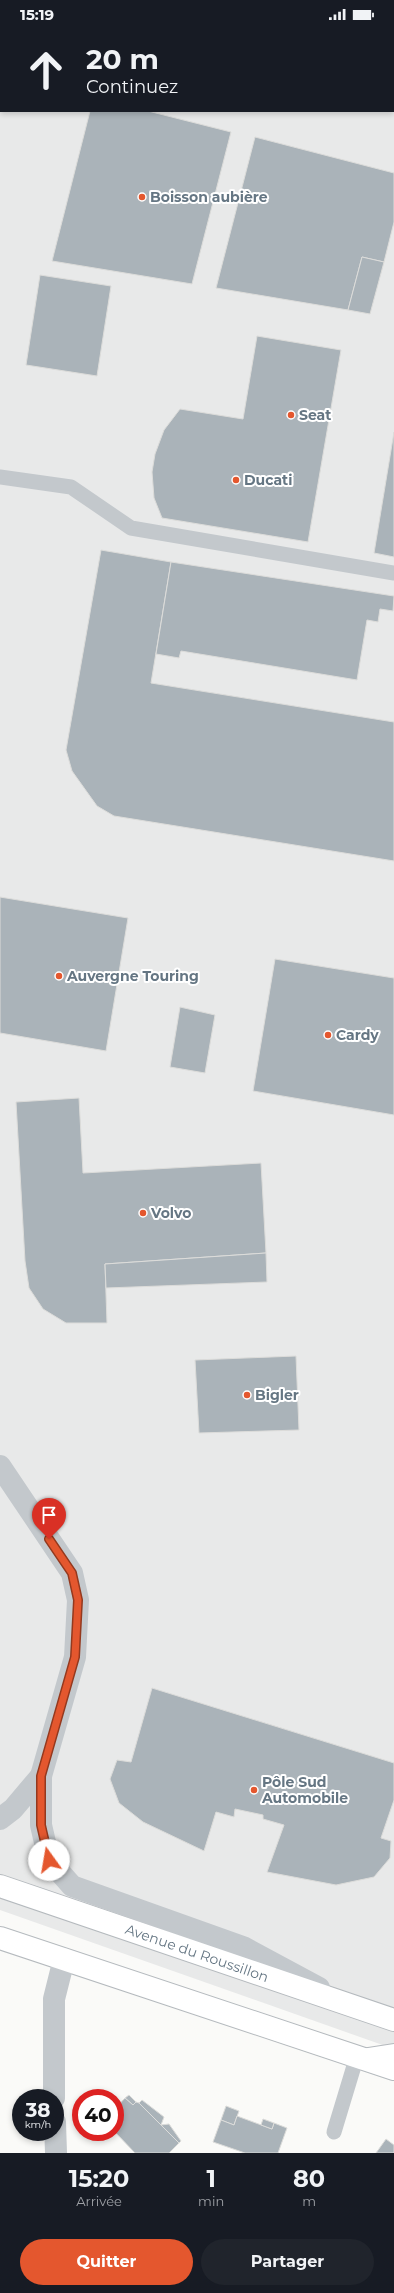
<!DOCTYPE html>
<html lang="fr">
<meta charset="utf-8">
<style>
:root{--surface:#171b24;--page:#20242c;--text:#f1f3f6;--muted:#9ea1a6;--accent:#e4572e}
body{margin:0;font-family:Montserrat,sans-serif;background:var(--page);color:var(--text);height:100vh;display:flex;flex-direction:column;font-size:15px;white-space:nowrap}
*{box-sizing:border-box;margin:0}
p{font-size:13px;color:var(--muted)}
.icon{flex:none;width:22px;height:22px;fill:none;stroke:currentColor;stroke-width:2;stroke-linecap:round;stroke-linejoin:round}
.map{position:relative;height:2125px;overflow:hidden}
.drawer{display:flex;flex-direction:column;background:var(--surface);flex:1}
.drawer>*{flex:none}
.banner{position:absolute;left:0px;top:0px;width:394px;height:84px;box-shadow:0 2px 6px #0003;background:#171b24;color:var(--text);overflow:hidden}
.speed{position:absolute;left:12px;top:2061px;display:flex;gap:8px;font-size:20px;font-weight:700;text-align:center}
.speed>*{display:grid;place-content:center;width:52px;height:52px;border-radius:50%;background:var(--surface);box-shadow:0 2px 6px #0003;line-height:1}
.speed small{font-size:10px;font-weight:400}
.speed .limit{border:6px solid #d22;background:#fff;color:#111}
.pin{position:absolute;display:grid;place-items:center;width:34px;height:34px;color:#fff;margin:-41px -17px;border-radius:50% 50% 50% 0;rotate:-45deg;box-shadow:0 0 4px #0007}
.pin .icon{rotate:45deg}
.me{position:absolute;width:44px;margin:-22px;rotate:347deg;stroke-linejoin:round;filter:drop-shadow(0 0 3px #0008)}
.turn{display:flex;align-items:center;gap:14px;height:84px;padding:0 20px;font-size:18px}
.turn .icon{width:52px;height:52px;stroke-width:2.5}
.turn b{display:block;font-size:28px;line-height:34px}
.eta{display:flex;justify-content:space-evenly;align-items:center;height:68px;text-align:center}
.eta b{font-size:24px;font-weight:700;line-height:28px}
.primary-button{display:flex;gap:8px;margin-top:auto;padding:8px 20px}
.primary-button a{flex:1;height:46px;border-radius:24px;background:var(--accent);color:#fff;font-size:16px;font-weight:700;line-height:46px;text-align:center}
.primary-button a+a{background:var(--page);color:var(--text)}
.status{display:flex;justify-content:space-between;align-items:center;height:28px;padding:0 20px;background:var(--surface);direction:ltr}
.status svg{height:11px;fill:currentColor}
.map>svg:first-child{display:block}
</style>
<div class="status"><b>15:19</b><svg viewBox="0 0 49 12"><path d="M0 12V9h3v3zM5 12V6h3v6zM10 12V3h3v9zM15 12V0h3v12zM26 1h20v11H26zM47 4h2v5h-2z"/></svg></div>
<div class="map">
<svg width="394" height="2125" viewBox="0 0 394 2125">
<rect width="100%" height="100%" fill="#fafaf8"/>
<!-- built -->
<path fill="#e8e9e9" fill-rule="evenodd" d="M0,0h394v2021l-394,-139zM1,1h392v82h-392z"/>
<!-- building -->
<g fill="#aab3b9" stroke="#dcdcda">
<polygon points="90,83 148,83 231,104 192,256 52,233"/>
<polygon points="255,109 394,145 394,194 384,234 362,229 348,282 216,260"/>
<polygon points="362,229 384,234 370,286 348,282"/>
<polygon points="40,247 111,258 97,348 26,337"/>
<polygon points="257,308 341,322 308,514 162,490 154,470 152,444 155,426 164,402 180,381 243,391"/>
<polygon points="394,404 394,529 374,525"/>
<polygon points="101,522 171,534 151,655 394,694 394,833 114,788 97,778 72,743 66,722"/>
<polygon points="171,534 394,568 393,583 380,581 378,594 367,592 357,652 181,623 179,630 156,626"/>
<polygon points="0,869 128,890 106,1023 0,1005"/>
<polygon points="275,931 394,950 394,1087 253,1063"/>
<polygon points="180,979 215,987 205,1045 170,1039"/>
<polygon points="79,1070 83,1145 261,1135 266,1225 105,1236 107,1295 66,1295 43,1281 29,1260 25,1233 16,1074"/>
<polygon points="266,1225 267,1254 106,1260 105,1236"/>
<polygon points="296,1328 299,1402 199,1405 195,1332"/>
<polygon points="152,1660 394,1735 394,1772 381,1810 391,1813 390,1830 374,1849 336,1857 267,1844 284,1797 263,1791 263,1787 235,1781 234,1789 216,1784 204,1823 143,1794 119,1775 110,1751 117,1732 131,1734"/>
<polygon points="129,2067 136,2074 133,2077 125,2070"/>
<polygon points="125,2070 133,2077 136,2074 139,2075 179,2115 169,2125 135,2125 115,2104 115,2081"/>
<polygon points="142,2072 164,2089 161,2097 139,2075"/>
<polygon points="226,2078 239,2083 234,2097 221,2092"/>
<polygon points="237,2088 272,2101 274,2095 287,2100 278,2125 245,2125 213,2114 221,2092 234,2097"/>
<polygon points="263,2091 274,2095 272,2101 261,2097"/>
<polygon points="169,2096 181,2113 179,2115 161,2097"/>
<polygon points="386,2111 394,2117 394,2125 376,2125"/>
</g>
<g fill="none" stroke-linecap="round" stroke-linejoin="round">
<defs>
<g id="primary">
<polyline points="0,1858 394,1992"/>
<polyline points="0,1910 394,2041"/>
</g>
<polyline id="motorway" points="368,2031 394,2027"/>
</defs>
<!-- primary casing -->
<use href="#primary" stroke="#b5babe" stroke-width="24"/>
<!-- motorway casing -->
<use href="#motorway" stroke="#b4b9bd" stroke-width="24"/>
<!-- service -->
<g stroke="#c3c8cc" stroke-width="15">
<polyline points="0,449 71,459 131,500 394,545"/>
<polyline points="334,2104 357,2028"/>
</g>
<!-- minor -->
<g stroke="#c3c8cc" stroke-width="22">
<polyline points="261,0 265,1"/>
<polyline points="393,34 394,34"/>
<polyline points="54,2070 54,1971 64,1931"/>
<polyline points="55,2094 56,2125"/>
</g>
<!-- tertiary -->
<g stroke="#c3c8cc" stroke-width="22">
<polyline points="33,1 36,0"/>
<polyline points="0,7 1,7"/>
<polyline points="0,1438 72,1545 78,1572 75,1629 41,1748 41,1797 49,1832 72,1858 243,1919 319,1960"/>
<polyline points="0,1791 13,1781 41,1748"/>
</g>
<!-- primary -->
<use href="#primary" stroke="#fff" stroke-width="22"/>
<!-- motorway -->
<use href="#motorway" stroke="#fff" stroke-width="22"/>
</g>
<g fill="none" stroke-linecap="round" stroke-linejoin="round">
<defs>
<polyline id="route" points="49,1511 72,1545 78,1572 75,1629 41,1748 41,1797 49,1832"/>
</defs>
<!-- route casing -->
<use href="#route" stroke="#94391e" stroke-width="10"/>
<!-- route -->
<use href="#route" stroke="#e4572e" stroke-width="7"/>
</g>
<!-- markers -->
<g fill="#e4572e" stroke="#fff" stroke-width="1.5">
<circle cx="142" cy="169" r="4"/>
<circle cx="291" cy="387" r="4"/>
<circle cx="236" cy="452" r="4"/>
<circle cx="59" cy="948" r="4"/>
<circle cx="328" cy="1007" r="4"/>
<circle cx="143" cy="1185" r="4"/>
<circle cx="247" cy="1367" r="4"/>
<circle cx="254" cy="1762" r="4"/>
</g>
<g text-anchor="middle" stroke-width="4" stroke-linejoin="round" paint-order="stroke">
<!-- poi labels -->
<g font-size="14" font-weight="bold" fill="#657683" stroke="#fff" text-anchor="start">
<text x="150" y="174">Boisson aubière</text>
<text x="299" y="392">Seat</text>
<text x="244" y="457">Ducati</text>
<text x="67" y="953">Auvergne Touring</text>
<text x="336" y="1012">Cardy</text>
<text x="151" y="1190">Volvo</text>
<text x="255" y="1372">Bigler</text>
<text x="262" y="1759">Pôle Sud<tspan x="262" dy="16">Automobile</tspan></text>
</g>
<!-- street labels -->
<g font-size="14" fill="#657683" stroke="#fff">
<text transform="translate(197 1925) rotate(19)" y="5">Avenue du Roussillon</text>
</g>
</g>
</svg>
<div class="speed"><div>38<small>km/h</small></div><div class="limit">40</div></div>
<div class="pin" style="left:49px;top:1511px;background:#d93025"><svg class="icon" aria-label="arrive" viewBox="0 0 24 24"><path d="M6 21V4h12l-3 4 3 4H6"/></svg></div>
<svg class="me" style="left:49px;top:1832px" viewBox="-20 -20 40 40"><circle r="19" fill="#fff"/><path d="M0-13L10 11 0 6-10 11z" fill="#e4572e"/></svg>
<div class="banner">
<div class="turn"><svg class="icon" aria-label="ahead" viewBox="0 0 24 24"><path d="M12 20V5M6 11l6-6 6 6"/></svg><div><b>20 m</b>Continuez</div></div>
</div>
</div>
<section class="drawer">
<div class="eta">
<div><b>15:20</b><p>Arrivée</p></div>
<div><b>1</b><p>min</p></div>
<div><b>80</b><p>m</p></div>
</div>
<div class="primary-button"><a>Quitter</a><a>Partager</a></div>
</section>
